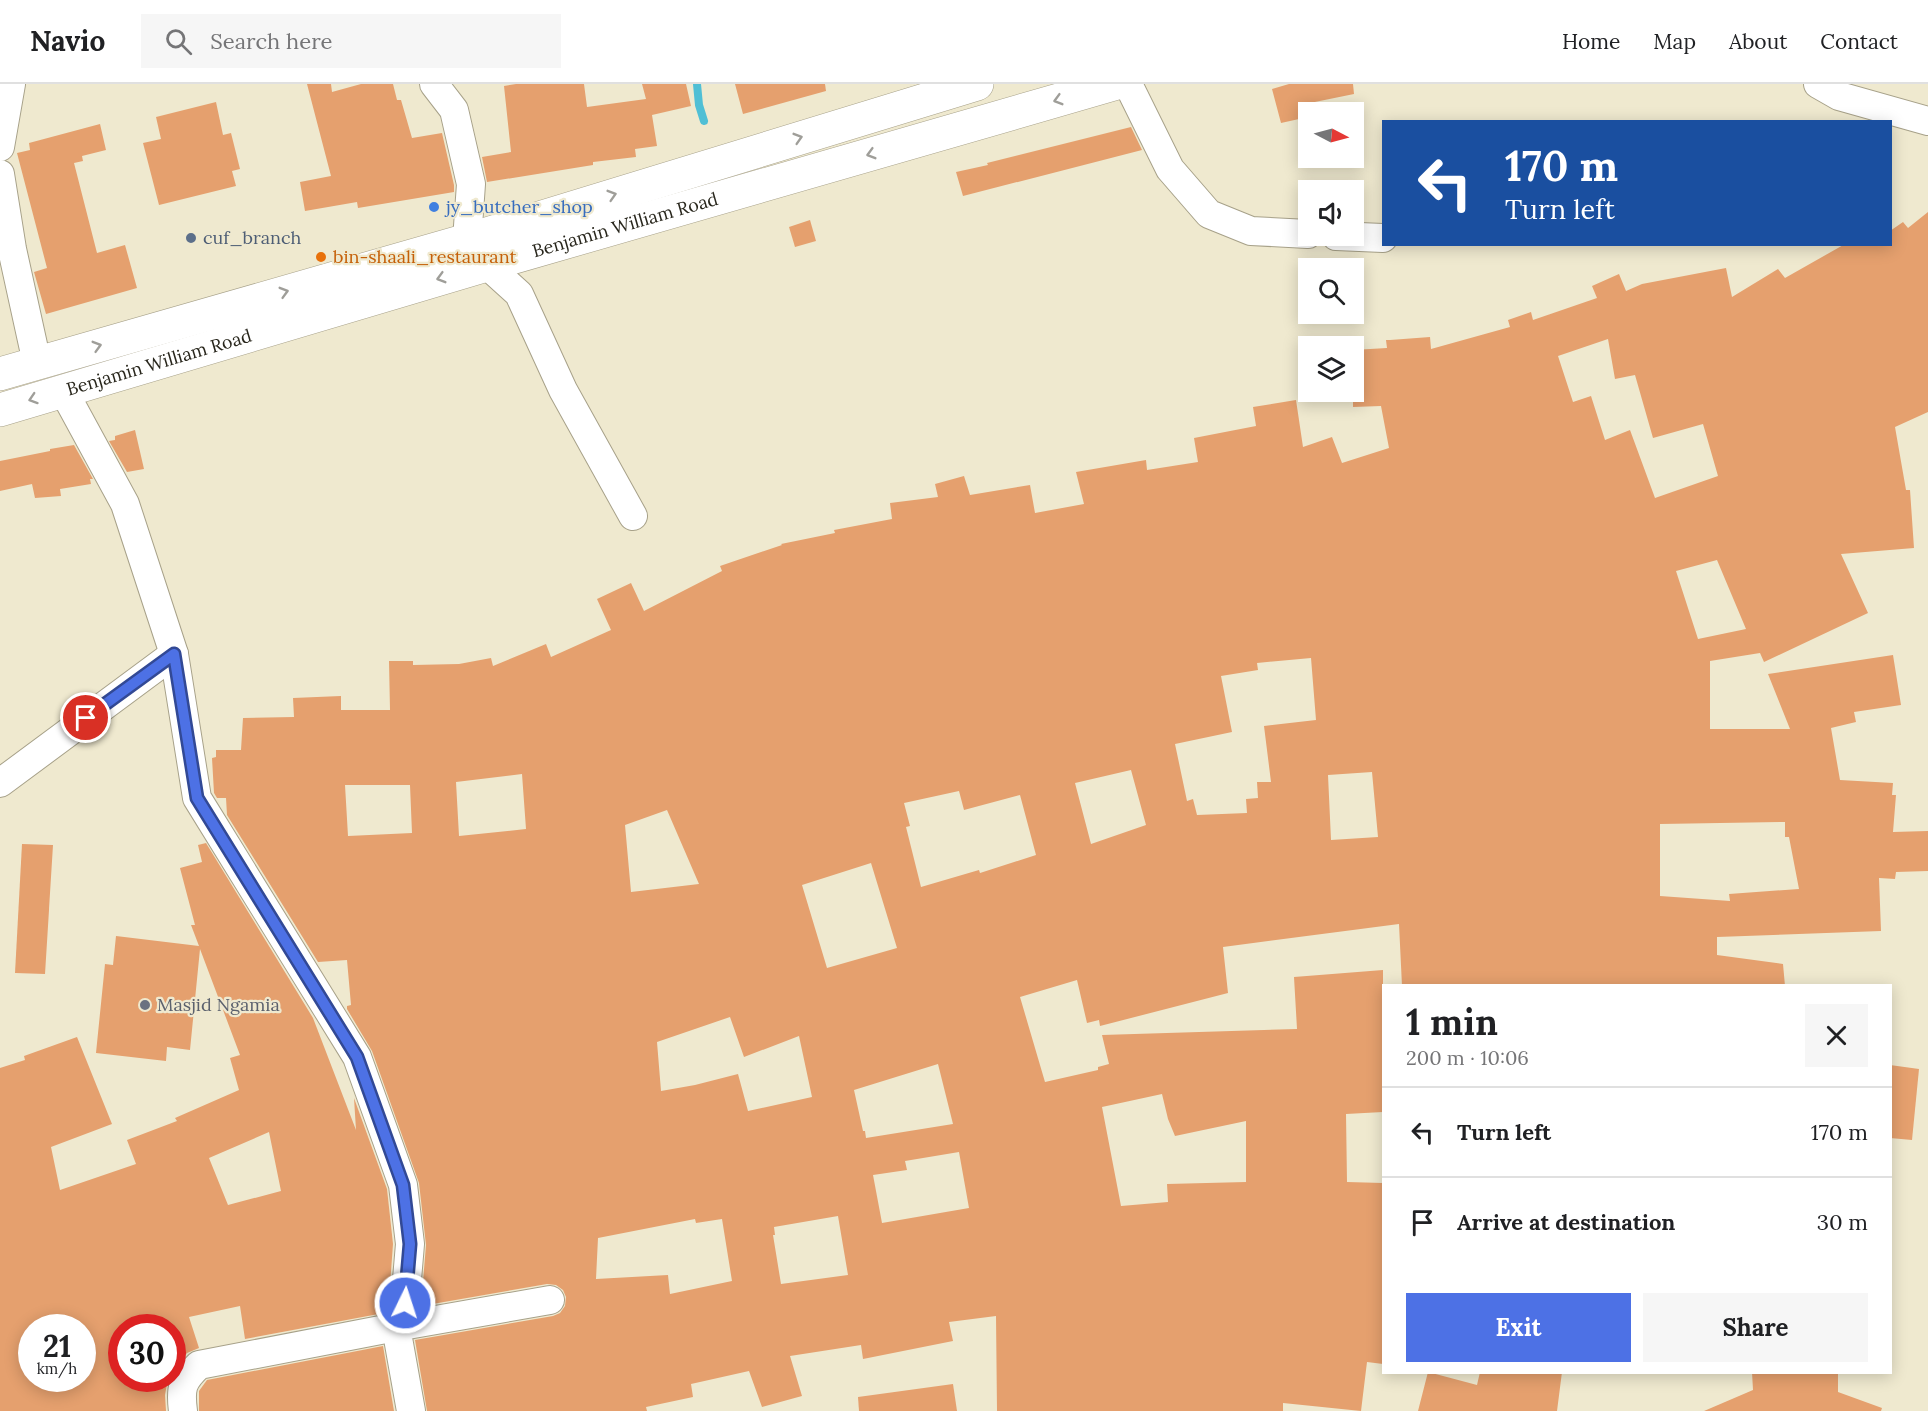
<!DOCTYPE html>
<meta charset="utf-8">
<style>
:root{--surface:#fff;--page:#f6f6f6;--text:#202124;--muted:#757577;--line:#e0e0e0;--accent:#4d71e5}
body{margin:0;font-family:Lora,serif;background:var(--page);color:var(--text);height:100vh;display:flex;flex-direction:column;font-size:22px;white-space:nowrap}
*{box-sizing:border-box;margin:0}
p{font-size:20px;color:var(--muted)}
.icon{flex:none;width:33px;height:33px;fill:none;stroke:currentColor;stroke-width:2;stroke-linecap:round;stroke-linejoin:round}
.map{position:relative;flex:1;overflow:hidden}
.details{position:absolute;left:1382px;top:900px;width:510px;height:390px;display:flex;flex-direction:column;background:var(--surface);border-radius:0px;box-shadow:0 3px 15px #0003}
.details>*{flex:none}
.hud{position:absolute;left:1382px;top:36px;width:510px;height:126px;border-radius:0px;box-shadow:0 3px 15px #0003;background:#1a4fa0;color:#fff;overflow:hidden}
.needle{width:39px;rotate:96deg}
.buttons{position:absolute;left:1298px;top:18px;display:grid;gap:12px}
.buttons a{display:grid;place-items:center;width:66px;height:66px;border-radius:0px;background:var(--surface);box-shadow:0 3px 15px #0003;font-size:30px}
.speed{position:absolute;left:18px;top:1230px;display:flex;gap:12px;font-size:30px;font-weight:700;text-align:center}
.speed>*{display:grid;place-content:center;width:78px;height:78px;border-radius:50%;background:var(--surface);box-shadow:0 3px 15px #0003;line-height:1}
.speed small{font-size:15px;font-weight:400}
.speed .limit{border:9px solid #d22;background:#fff;color:#111}
.pin{position:absolute;display:grid;place-items:center;width:51px;height:51px;color:#fff;margin:-26px;border:3px solid #fff;border-radius:50%;box-shadow:0 2px 6px #0007}
.me{position:absolute;width:66px;margin:-33px;rotate:4deg;stroke-linejoin:round;filter:drop-shadow(0 0 4px #0008)}
.turn{display:flex;align-items:center;gap:21px;height:126px;padding:0 24px;font-size:27px}
.turn .icon{width:78px;height:78px;stroke-width:2.5}
.turn b{display:block;font-size:42px;line-height:51px}
.round{display:grid;place-items:center;flex:none;width:63px;height:63px;border-radius:0px;background:var(--page)}
.overview{display:flex;align-items:center;justify-content:space-between;height:102px;padding:0 24px}
h1{font-size:36px;font-weight:700;line-height:45px}
.primary-button{display:flex;gap:12px;margin-top:auto;padding:12px 24px}
.primary-button a{flex:1;height:69px;border-radius:0px;background:var(--accent);color:#fff;font-size:24px;font-weight:700;line-height:69px;text-align:center}
.primary-button a+a{background:var(--page);color:var(--text)}
ul{padding:0;list-style:none}
li{display:flex;align-items:center;gap:18px;height:90px;padding:0 24px;border-top:2px solid var(--line)}
li div{flex:1}
li b{display:block;font-size:22px}
li em{font-style:normal}
header{display:flex;align-items:center;gap:36px;box-sizing:border-box;height:84px;padding:0 30px;background:var(--surface);border-bottom:2px solid var(--line)}
header strong{font-size:28px}
nav{display:flex;gap:33px;margin-inline-start:auto;font-size:21px}
.search{width:420px;height:54px;background:var(--page);display:flex;align-items:center;gap:15px;box-sizing:border-box;padding:0 21px;border-radius:0px;color:var(--muted);font-size:22px}
.map>svg:first-child{display:block}
</style>
<header>
<strong>Navio</strong>
<div class="search"><svg class="icon" aria-label="search" viewBox="0 0 24 24"><circle cx="10" cy="10" r="6"/><path d="M15 15l6 6"/></svg>Search here</div>
<nav><a>Home</a><a>Map</a><a>About</a><a>Contact</a></nav>
</header>
<div class="map">
<svg width="1928" height="1327" viewBox="0 0 1928 1327">
<rect width="100%" height="100%" fill="#efe9cf"/>
<g fill="none" stroke-linecap="round" stroke-linejoin="round">
<!-- stream -->
<polyline stroke="#50bfd5" stroke-width="8" points="697,0 699,21 704,37"/>
</g>
<!-- building -->
<g fill="#e5a06e" fill-rule="evenodd">
<polygon points="307,0 331,0 332,8 361,0 393,0 397,16 401,16 412,54 442,49 454,101 454,108 358,124 357,118 305,127 300,98 331,92"/>
<polygon points="516,0 584,0 587,23 646,15 642,0 686,0 691,22 652,31 657,62 635,65 636,73 593,78 593,81 487,98 482,73 511,68 504,2"/>
<polygon points="735,0 825,0 826,7 743,30"/>
<polygon points="1289,0 1353,0 1354,10 1305,20 1308,33 1281,39 1272,5"/>
<polygon points="216,18 223,51 231,49 240,85 232,87 236,102 159,121 143,59 161,55 156,33"/>
<polygon points="100,40 106,66 82,72 83,77 74,79 97,169 125,161 137,204 46,230 34,188 47,184 17,69 30,66 29,59"/>
<polygon points="1131,43 1142,66 963,112 956,88 988,81 987,79"/>
<path d="M1928,128v200l-33,15 11,63h4l4,58 -73,6 27,59 -104,49 -4,-9 -50,8v68h80l-22,-55 125,-19 8,50 -47,7 2,10 -25,6 9,52 53,3 -1,12h4l-3,37 35,-1v40l-32,1 -1,7 -16,-1 2,53 -164,6v18l66,9 2,22h-383l-3,-62 -176,23 5,46 -128,33 -1,-6 -12,3 -10,-43 -57,17 25,85 53,-12v-3l11,-3 -7,-29 195,-6 -3,-52 89,-7v142l-37,2 1,68 36,1v181l-16,-2 -6,49 -78,-8v8h-286l-1,-95 -47,6 4,19 -90,18 -2,-14 -71,11 12,40 -40,11 -13,-36 -58,13 2,13 -47,10 1,4h-220l-12,-71 138,-24 7,-3 5,-7 1,-9 -3,-7 -7,-5 -9,-1 -126,22 5,-61 -7,-62 -47,-132 -25,-42v-3l4,-1 -4,-45 -29,2 -91,-147 -1,-17h-9l-3,-5 -2,-35 4,-1v-7h25l2,-32 51,-1 -1,-19 48,-2v14h49l-1,-49h24v4l46,-1 32,-6 2,8 53,-22 5,13 60,-27 -14,-31 34,-16 13,28 78,-40 -2,-5 62,-21 -1,-1 54,-11 -1,-3 58,-11 -2,-16 48,-6 -3,-13 29,-8 6,19 60,-10 5,28 49,-9 -8,-32 70,-12 1,10 51,-8 -4,-24 62,-12 -3,-19 43,-7 7,47 29,-10 10,26 47,-15 -8,-42 -28,1v-57l34,-2 -1,-8h4l40,-3 1,12 79,-22 -2,-7 23,-8 2,8 64,-22 -5,-12 27,-12 7,17 16,-7 84,-16 6,29 46,-28 7,9 60,-34h45v-13l13,-9 5,6zM1608,255l7,40 20,-4 18,63 50,-14 15,52 -63,22 -25,-68 -25,10 -14,-44 -18,6 -15,-46zM1717,476l29,69 -48,10 -22,-68zM1311,574l5,62 -52,6 7,56h-14l1,16 -12,1 1,14 -50,2 -4,-16 -6,2 -12,-57 57,-12 -11,-56 37,-6 -1,-7zM1131,686l15,55 -55,19 -16,-61zM1372,688l6,65 -47,3 -3,-65zM522,690l4,55 -67,7 -3,-54zM345,701h65l2,48 -64,3zM959,707l5,19 56,-15 16,60 -56,18 -1,-3 -58,17 -15,-60 4,-1 -6,-23zM667,726l32,74 -68,8 -6,-67zM1785,738v15h4l10,52 -70,5 1,7 -70,-5v-72zM871,779l26,85 -70,20 -25,-83zM730,933l14,40 55,-21 13,61 -64,14 -10,-37 -43,11 -34,6 -4,-49zM938,980l15,60 -87,14 -1,-7h-2l-9,-41zM1162,1010l6,25 7,17 71,-15v61l-79,2 1,18 -47,4 -19,-99zM959,1068l10,56 -87,15 -9,-48 34,-5 -2,-9zM838,1132l10,59 -67,9 -8,-49h2l-1,-8zM695,1135l1,4 26,-4 10,62 -62,13 -2,-19 -72,4 2,-41z"/>
<polygon points="810,136 816,157 795,163 789,143"/>
<polygon points="135,346 144,385 127,388 109,357 115,356 115,352"/>
<polygon points="74,361 93,395 90,395 91,400 60,405 61,412 35,414 32,400 0,407 0,377 50,367 50,365"/>
<path d="M206,759l107,175 43,112 -2,-32 33,91 6,55 -4,55 -5,14 -139,26 -5,-33 -51,11 10,31 -12,5 -15,18v-43h-50v50h46l-3,17 1,16h-166v-343l25,-8 -1,-4 53,-19 35,87 -61,23 9,43 76,-26 -9,-24 50,-19 -2,-3 64,-28 -9,-32 10,-3 -40,-106 -10,101 -23,-3 -1,14 -70,-8 9,-89 8,1 3,-29 83,10 -8,-21h4l-15,-57 22,-6 -4,-17zM269,1048l12,59 -53,14 -19,-47zM32,1244h50v50h-50z"/>
<polygon points="22,760 53,761 45,890 15,889"/>
<polygon points="1890,981 1919,985 1912,1056 1890,1054"/>
<polygon points="383,1262 394,1327 199,1327 199,1307 207,1296"/>
<polygon points="1428,1288 1477,1301 1480,1288 1562,1288 1557,1327 1418,1327"/>
<polygon points="1752,1288 1838,1288 1838,1308 1882,1324 1881,1327 1704,1327 1753,1306"/>
<polygon points="953,1300 957,1327 859,1327 858,1313"/>
</g>
<g fill="none" stroke-linecap="round" stroke-linejoin="round">
<defs>
<g id="minor">
<polyline points="434,0 454,26 471,100 467,156"/>
<polyline points="1128,0 1170,85 1209,130 1251,147 1308,150"/>
<polyline points="1818,0 1839,12 1928,37"/>
<polyline points="0,63 11,0"/>
<polyline points="0,90 12,165 37,279"/>
<polyline points="1336,152 1383,154"/>
<polyline points="487,181 519,210 563,306 633,432"/>
<path d="M63,306l62,114 49,150 23,144 160,259 46,128 7,59 -5,59 -9,24 -197,38c-17,16 -19,23 -16,46"/>
<polyline points="0,699 174,570"/>
<polyline points="411,1327 396,1243 550,1216"/>
</g>
<g id="major">
<polyline points="0,290 467,156 977,0"/>
<path id="s1" d="M0,326l487,-145 627,-181"/>
</g>
</defs>
<!-- minor casing -->
<use href="#minor" stroke="#a7a189" stroke-width="30"/>
<!-- major casing -->
<use href="#major" stroke="#a7a189" stroke-width="34"/>
<!-- minor -->
<use href="#minor" stroke="#fff" stroke-width="28"/>
<!-- major -->
<use href="#major" stroke="#fff" stroke-width="33"/>
</g>
<!-- one-way arrows -->
<defs><path id="oneway-chevron" d="M-2-3.5L2.5 0L-2 3.5" fill="none" stroke-width="1.6" stroke-linecap="round" stroke-linejoin="round" transform="scale(1.5)"/></defs>
<g stroke="#9f9e99">
<use href="#oneway-chevron" transform="translate(1058 16) rotate(164)"/>
<use href="#oneway-chevron" transform="translate(798 54) rotate(-17)"/>
<use href="#oneway-chevron" transform="translate(871 70) rotate(164)"/>
<use href="#oneway-chevron" transform="translate(612 111) rotate(-17)"/>
<use href="#oneway-chevron" transform="translate(441 194) rotate(164)"/>
<use href="#oneway-chevron" transform="translate(284 208) rotate(-16)"/>
<use href="#oneway-chevron" transform="translate(97 262) rotate(-16)"/>
<use href="#oneway-chevron" transform="translate(33 315) rotate(162)"/>
</g>
<g fill="none" stroke-linecap="round" stroke-linejoin="round">
<defs>
<polyline id="route" points="86,634 174,570 197,714 357,973 403,1101 410,1160 405,1219"/>
</defs>
<!-- route casing -->
<use href="#route" stroke="#324995" stroke-width="15"/>
<!-- route -->
<use href="#route" stroke="#4d71e5" stroke-width="10"/>
</g>
<!-- markers -->
<circle fill="#3f7fe0" stroke="#efe9cf" stroke-width="2" cx="434" cy="123" r="6"/>
<circle fill="#5c6f8a" stroke="#efe9cf" stroke-width="2" cx="191" cy="154" r="6"/>
<circle fill="#e8710a" stroke="#efe9cf" stroke-width="2" cx="321" cy="173" r="6"/>
<circle fill="#6b7280" stroke="#efe9cf" stroke-width="2" cx="145" cy="921" r="6"/>
<g text-anchor="middle" stroke-width="4.5" stroke-linejoin="round" paint-order="stroke">
<!-- shop labels -->
<g font-size="18" fill="#366cbe" stroke="#efe9cf" text-anchor="start">
<text x="446" y="129">jy_butcher_shop</text>
</g>
<!-- street labels -->
<g font-size="18" fill="#29271d" stroke="#efe9cf">
<text dy="6" stroke="none"><textPath href="#s1" startOffset="652">Benjamin William Road</textPath></text>
<text dy="6" stroke="none"><textPath href="#s1" startOffset="166">Benjamin William Road</textPath></text>
</g>
<!-- service labels -->
<g font-size="18" fill="#4e5e75" stroke="#efe9cf" text-anchor="start">
<text x="203" y="160">cuf_branch</text>
</g>
<!-- food labels -->
<g font-size="18" fill="#c56008" stroke="#efe9cf" text-anchor="start">
<text x="333" y="179">bin-shaali_restaurant</text>
</g>
<!-- worship labels -->
<g font-size="18" fill="#5b616d" stroke="#efe9cf" text-anchor="start">
<text x="157" y="927">Masjid Ngamia</text>
</g>
</g>
</svg>
<div class="buttons">
<a><svg class="needle" viewBox="-14 -14 28 28"><path d="M0-13l5 13h-10z" fill="#e53935"/><path d="M0 13l5-13h-10z" fill="#757577"/></svg></a>
<a><svg class="icon" aria-label="sound" viewBox="0 0 24 24"><path d="M4 9h4l5-4v14l-5-4H4zM17 9q2 3 0 6"/></svg></a>
<a><svg class="icon" aria-label="search" viewBox="0 0 24 24"><circle cx="10" cy="10" r="6"/><path d="M15 15l6 6"/></svg></a>
<a><svg class="icon" aria-label="layers" viewBox="0 0 24 24"><path d="M12 4l9 5-9 5-9-5zM3 14l9 5 9-5"/></svg></a>
</div>
<div class="speed"><div>21<small>km/h</small></div><div class="limit">30</div></div>
<div class="pin" style="left:86px;top:634px;background:#d93025"><svg class="icon" aria-label="arrive" viewBox="0 0 24 24"><path d="M6 21V4h12l-3 4 3 4H6"/></svg></div>
<svg class="me" style="left:405px;top:1219px" viewBox="-20 -20 40 40"><circle r="17" fill="#4d71e5" stroke="#fff" stroke-width="3"/><path d="M0-11L8 9 0 5-8 9z" fill="#fff"/></svg>
<div class="hud">
<div class="turn"><svg class="icon" aria-label="left" viewBox="0 0 24 24"><path d="M17 20v-9H6M10 6l-5 5 5 5"/></svg><div><b>170 m</b>Turn left</div></div>
</div>
<section class="details">
<div class="overview"><div><h1>1 min</h1><p>200 m · 10:06</p></div><a class="round"><svg class="icon" aria-label="close" viewBox="0 0 24 24"><path d="M6 6l12 12M18 6L6 18"/></svg></a></div>
<ul>
<li><svg class="icon" aria-label="left" viewBox="0 0 24 24"><path d="M17 20v-9H6M10 6l-5 5 5 5"/></svg><div><b>Turn left</b></div><em>170 m</em></li>
<li><svg class="icon" aria-label="arrive" viewBox="0 0 24 24"><path d="M6 21V4h12l-3 4 3 4H6"/></svg><div><b>Arrive at destination</b></div><em>30 m</em></li>
</ul>
<div class="primary-button"><a>Exit</a><a>Share</a></div>
</section>
</div>
